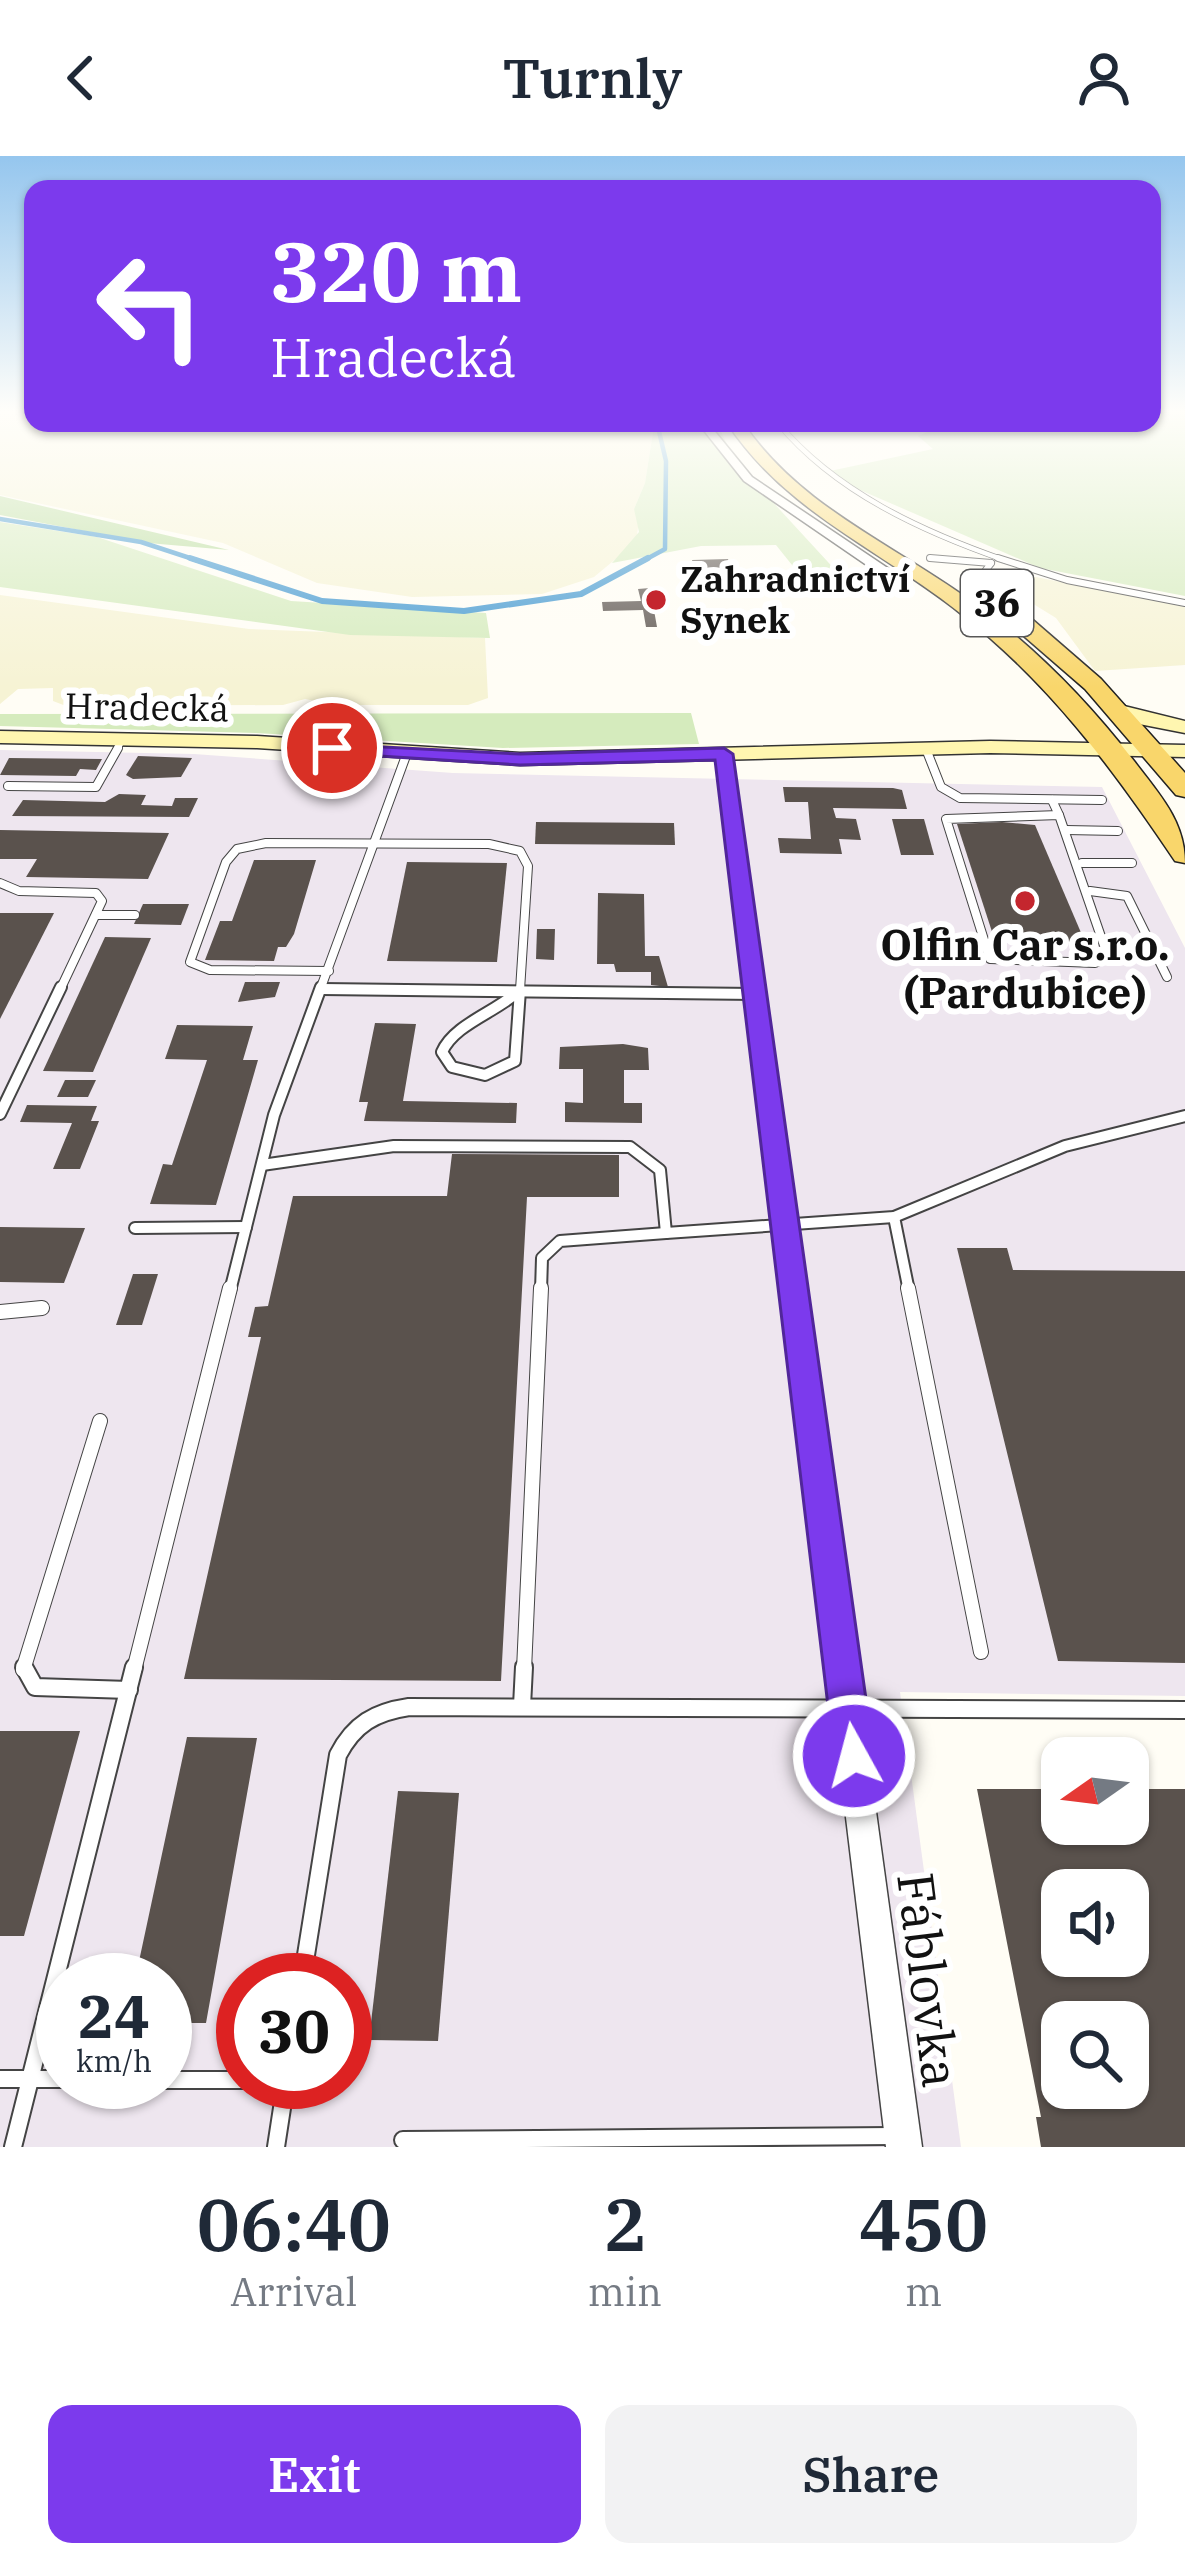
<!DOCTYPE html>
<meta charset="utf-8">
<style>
:root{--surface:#fff;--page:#f2f2f3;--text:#1f2937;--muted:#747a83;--accent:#7c3aed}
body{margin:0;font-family:"IBM Plex Serif",serif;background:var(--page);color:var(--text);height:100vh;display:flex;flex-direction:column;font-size:45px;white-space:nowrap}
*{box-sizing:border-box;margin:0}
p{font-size:39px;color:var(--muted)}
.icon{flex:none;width:66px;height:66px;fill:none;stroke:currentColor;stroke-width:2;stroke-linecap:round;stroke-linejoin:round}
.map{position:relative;height:1991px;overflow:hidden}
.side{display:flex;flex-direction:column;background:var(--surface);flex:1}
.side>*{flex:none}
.hud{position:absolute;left:24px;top:24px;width:1137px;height:252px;border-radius:24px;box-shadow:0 3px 9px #0004;background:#7c3aed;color:#fff;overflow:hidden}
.needle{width:78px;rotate:256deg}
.buttons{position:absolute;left:1041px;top:1581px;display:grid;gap:24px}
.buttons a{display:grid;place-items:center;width:108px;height:108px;border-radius:24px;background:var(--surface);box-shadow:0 3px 9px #0004;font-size:60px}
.speed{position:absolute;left:36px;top:1797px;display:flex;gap:24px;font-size:60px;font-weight:700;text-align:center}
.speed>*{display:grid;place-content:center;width:156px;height:156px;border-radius:50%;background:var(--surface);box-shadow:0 3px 9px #0004;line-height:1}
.speed small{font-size:30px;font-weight:400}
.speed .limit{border:18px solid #d22;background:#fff;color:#111}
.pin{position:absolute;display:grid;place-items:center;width:102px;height:102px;color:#fff;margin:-51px;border:6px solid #fff;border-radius:50%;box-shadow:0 3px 12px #0007}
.me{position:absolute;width:132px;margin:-66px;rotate:353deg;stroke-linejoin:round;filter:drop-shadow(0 0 9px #0008)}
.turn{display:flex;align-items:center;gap:42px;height:252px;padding:0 48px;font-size:54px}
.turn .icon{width:156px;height:156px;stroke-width:2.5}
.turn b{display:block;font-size:84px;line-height:102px}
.eta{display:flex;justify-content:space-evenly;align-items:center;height:204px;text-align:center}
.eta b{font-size:72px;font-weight:600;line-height:84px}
.primary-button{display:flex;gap:24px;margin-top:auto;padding:24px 48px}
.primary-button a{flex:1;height:138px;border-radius:24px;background:var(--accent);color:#fff;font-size:48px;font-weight:600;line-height:138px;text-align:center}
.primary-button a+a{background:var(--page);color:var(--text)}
header{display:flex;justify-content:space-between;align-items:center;height:156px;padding:0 48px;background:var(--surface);font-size:54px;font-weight:600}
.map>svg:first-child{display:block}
</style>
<header><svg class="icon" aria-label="back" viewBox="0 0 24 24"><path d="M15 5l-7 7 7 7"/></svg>Turnly<svg class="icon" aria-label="person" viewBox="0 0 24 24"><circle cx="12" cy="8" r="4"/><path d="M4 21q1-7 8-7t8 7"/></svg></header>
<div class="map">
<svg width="1185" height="1991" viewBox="0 0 1185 1991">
<rect width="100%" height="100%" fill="#fffdf5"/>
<!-- industrial -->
<path fill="#eee6ef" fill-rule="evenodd" d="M0,594l194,4 259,19 649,14 83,161v748l-285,-4 61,455h-961zM63,1824h102v102h-102zM243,1824h102v102h-102z"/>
<!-- farmland -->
<g fill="#f6f3d4">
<polygon points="0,253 33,253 33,267 643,267 653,276 645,327 634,353 639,364 636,386 594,421 542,438 412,441 317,427 223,387 0,339"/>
<polygon points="988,420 1036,421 1185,451 1185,509 1095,515 1056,462"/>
<polygon points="0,439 249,473 485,482 488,542 468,549 336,549 305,543 283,549 66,550 53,545 53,532 18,533 0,548"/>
</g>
<!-- green -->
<g fill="#d5ebbd">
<polygon points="1152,253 1185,253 1185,440 1040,412 837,324 830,315 933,293 918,280 948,267 1152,267"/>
<polygon points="643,267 717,267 735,305 839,418 800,419 776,389 701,390 612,407 639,376 634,353 645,327 653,276"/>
<polygon points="0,366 97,381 291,445 486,457 490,482 350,479 0,431"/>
<polygon points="691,557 699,588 503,592 256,577 0,570 0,558"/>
</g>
<!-- forest -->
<polygon fill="#b9dc9c" points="0,340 229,394 148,387 0,359"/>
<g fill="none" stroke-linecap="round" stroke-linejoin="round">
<!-- stream-far1 -->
<g stroke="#3f96cf" stroke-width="4.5">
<polyline points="0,363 141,386 199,405"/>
<polyline points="643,405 665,393 666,305 657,267"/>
</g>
<!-- stream -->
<polyline stroke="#3f96cf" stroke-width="6" points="190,402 322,445 464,455 581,438 648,402"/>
</g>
<!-- building -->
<g fill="#5a524d" fill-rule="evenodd">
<polygon points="728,403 731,412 695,413 692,404"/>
<polygon points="650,432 657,471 646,471 643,454 603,455 602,446 641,445 638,433"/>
<polygon points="138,600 192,602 181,621 133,623 126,619"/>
<polygon points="9,602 102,603 96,614 80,613 76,620 0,619"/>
<polygon points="783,631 893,632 902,634 907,653 833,652 836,662 856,663 861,684 839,683 842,698 780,697 778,682 811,683 808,646 785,646"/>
<polygon points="119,638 146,639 141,649 172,650 175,642 198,642 189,661 12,660 23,644 105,646"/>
<polygon points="892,663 924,663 934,699 901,699"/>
<polygon points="536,666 674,667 675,689 535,688"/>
<polygon points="1002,666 1035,669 1085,786 995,785 957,668"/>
<polygon points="0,674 169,677 148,723 26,721 37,703 0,703"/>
<polygon points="254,704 316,704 294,778 286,791 278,791 274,805 205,804 220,765 232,765"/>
<polygon points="407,706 507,707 497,806 387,805"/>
<polygon points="598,737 644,738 645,800 659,800 668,831 651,829 651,816 616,816 614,808 597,808"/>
<polygon points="143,748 189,748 181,769 134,768"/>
<polygon points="0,757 54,757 0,863"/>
<polygon points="537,773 555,773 554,804 536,803"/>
<polygon points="105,781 151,782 93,916 43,915"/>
<polygon points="245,826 280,826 275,841 238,846"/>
<polygon points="375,867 416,868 403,945 517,947 516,967 364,965 368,946 359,946"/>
<polygon points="177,869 253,870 243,904 258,904 216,1049 150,1048 163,1008 172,1009 207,904 165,903"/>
<polygon points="623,888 648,892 649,914 624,914 624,947 642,947 642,967 565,966 565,946 583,947 583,913 559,913 560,891"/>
<polygon points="65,924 96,924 88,941 57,941"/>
<polygon points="27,949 97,950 91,965 99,965 80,1013 53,1013 72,967 20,966"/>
<polygon points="452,998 619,999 619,1041 527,1041 501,1525 184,1523 261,1181 248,1181 255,1151 268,1150 293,1040 447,1040"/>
<polygon points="0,1071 85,1072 64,1127 0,1126"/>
<polygon points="957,1092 1007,1092 1013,1114 1185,1115 1185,1507 1058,1505"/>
<polygon points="133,1118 158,1118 142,1169 116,1169"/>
<polygon points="0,1575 80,1575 24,1780 0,1780"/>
<polygon points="187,1581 257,1582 206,1867 165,1867 165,1824 135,1824"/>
<path d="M977,1633h85v35h66v-35h57v358h-144l-5,-30h5zM1062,1734h66v66h-66zM1062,1866h66v66h-66z"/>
<polygon points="398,1635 459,1637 438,1885 369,1884"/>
</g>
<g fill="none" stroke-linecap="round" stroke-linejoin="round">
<defs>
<g id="service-far5">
<path d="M778,267c57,69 145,109 229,138"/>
<polyline points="930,402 966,405"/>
</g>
<g id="service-far4">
<polyline points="930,402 991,407"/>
<polyline points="998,402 1067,424 1185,447"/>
<polyline points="987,440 981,421 991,407"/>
<polyline points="116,595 123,583"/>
</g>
<g id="service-far3">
<polyline points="926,593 941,631 960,642 1102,644"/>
<polyline points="8,630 96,631 118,592"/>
<polyline points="1052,644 1059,659"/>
<polygon points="1059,659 1108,801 1095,807 990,803 946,663"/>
<polyline points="1066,674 1118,675"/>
<polyline points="1082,707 1132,707"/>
<polyline points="0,727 19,735 96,737 102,745 60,834"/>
<polyline points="1090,735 1127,740 1167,821"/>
<polyline points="96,759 135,759"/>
<polyline points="329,815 210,814 190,806 226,706 237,693 266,687 489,688 520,695 528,710 520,834"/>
<polyline points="322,833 386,834"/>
<polyline points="320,834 407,597"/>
</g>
<g id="service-far2">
<polyline points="322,833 756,838"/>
<path d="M520,834l-5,71 -30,14 -33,-8 -10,-15c12,-28 55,-40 78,-62z"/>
<polyline points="0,958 61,831"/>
<polyline points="262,1009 394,990 630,991 660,1014 666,1077 894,1061 1065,990 1185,960"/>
<polyline points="894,1061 909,1135"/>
<polyline points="135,1072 246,1071"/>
<polyline points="230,1135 274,959 321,831"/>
<polyline points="541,1135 542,1102 560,1085 666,1077"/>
</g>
<g id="service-far1">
<polyline points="908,1132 981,1496"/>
<polyline points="0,1156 42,1152"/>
<polyline points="23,1514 100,1265"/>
<polyline points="134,1514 230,1132"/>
<polyline points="524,1514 541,1132"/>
</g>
<g id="service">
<polyline points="24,1511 35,1531 129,1534"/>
<polyline points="522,1550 524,1511"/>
<path d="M302,1824l36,-225c16,-31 37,-43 71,-48l776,3"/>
<polyline points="0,1923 63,1923"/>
<polyline points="165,1924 243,1924"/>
<polyline points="403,1984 894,1980"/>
<polyline points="13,1991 134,1511"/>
<polyline points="276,1991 286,1926"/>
</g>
<g id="minor">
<polygon points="698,267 708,267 752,321 895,417 895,423 887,423 744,325"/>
<polygon points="724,594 731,598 922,1991 886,1991 717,598"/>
</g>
<g id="secondary">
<polygon points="1108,546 1185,565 1185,577 1134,567 1108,554"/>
<polygon points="0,575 257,580 520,597 990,585 1185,589 1185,601 990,597 520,609 257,592 0,587"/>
</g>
<g id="primary">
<path d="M727,267h16c55,81 143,118 221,173 65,45 122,103 170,165 25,33 51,60 51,102l-10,-2c-63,-94 -126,-178 -215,-248 -82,-65 -174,-101 -233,-190z"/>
<polygon points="1003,452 1019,452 1101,523 1185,617 1185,641 1176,639 1085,533 1003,462"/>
</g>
</defs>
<!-- service-far5 casing -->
<use href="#service-far5" stroke="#444" stroke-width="6"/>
<!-- service-far4 casing -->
<use href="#service-far4" stroke="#444" stroke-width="8"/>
<!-- service-far3 casing -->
<use href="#service-far3" stroke="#444" stroke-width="10"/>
<!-- service-far2 casing -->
<use href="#service-far2" stroke="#444" stroke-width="14"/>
<!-- service-far1 casing -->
<use href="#service-far1" stroke="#444" stroke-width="16"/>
<!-- service casing -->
<use href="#service" stroke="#444" stroke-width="20"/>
<!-- minor casing -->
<use href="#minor" stroke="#444" stroke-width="3"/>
<!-- secondary casing -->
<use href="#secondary" stroke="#333" stroke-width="3"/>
<!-- primary casing -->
<use href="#primary" stroke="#222" stroke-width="3"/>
<!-- service-far5 -->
<use href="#service-far5" stroke="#fff" stroke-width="4.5"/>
<!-- service-far4 -->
<use href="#service-far4" stroke="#fff" stroke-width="6"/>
<!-- service-far3 -->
<use href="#service-far3" stroke="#fff" stroke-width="8"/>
<!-- service-far2 -->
<use href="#service-far2" stroke="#fff" stroke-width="10"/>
<!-- service-far1 -->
<use href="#service-far1" stroke="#fff" stroke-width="14"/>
<!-- service -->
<use href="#service" stroke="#fff" stroke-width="16"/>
<!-- minor -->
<use href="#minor" fill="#fff" fill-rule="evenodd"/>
<!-- secondary -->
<use href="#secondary" fill="#fff6b0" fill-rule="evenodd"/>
<!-- primary -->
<use href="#primary" fill="#f9d66b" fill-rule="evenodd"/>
</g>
<!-- sky -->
<linearGradient id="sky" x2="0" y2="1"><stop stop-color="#95c6ee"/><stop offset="0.48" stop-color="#fffefa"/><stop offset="1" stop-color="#fffefa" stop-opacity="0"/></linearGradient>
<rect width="1185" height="532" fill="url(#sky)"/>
<!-- route -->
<polygon fill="#7c3aed" stroke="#51269a" stroke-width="3" points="325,588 520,598 724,592 733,598 874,1600 868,1614 854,1620 840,1614 834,1600 715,604 520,609 332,597 325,596"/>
<!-- markers -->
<g fill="#c4262e" stroke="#fff" stroke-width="4.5">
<circle cx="656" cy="444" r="12"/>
<circle cx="1025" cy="745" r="12"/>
</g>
<g text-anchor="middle" stroke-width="12" stroke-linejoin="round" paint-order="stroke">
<!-- far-poi labels -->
<g font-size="36" font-weight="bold" fill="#111" stroke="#fff" text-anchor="start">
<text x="680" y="436">Zahradnictví<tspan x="680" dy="41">Synek</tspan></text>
</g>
<!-- far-street labels -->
<g font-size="36" fill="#111" stroke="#fff">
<text transform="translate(147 551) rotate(1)" y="13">Hradecká</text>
</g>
<!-- shield labels -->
<rect fill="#fff" stroke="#585858" stroke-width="3" x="961" y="414" width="72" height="66" rx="9"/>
<g font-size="39" font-weight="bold" fill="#111">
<text x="997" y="461">36</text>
</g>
<!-- poi labels -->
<g font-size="42" font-weight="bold" fill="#111" stroke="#fff">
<text x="1025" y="804">Olfin Car s.r.o.<tspan x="1025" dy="48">(Pardubice)</tspan></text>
</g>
<!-- near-street labels -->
<g font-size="51" fill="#111" stroke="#fff">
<text transform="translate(928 1824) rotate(83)" y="18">Fáblovka</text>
</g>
</g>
</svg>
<div class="buttons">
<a><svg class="needle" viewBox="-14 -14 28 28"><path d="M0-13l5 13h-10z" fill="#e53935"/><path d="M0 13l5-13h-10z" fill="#747a83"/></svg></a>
<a><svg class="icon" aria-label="sound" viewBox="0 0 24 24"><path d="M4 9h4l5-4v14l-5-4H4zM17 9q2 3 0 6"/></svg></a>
<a><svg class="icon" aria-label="search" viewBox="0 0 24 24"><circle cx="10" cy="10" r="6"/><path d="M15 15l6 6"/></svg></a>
</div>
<div class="speed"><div>24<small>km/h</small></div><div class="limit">30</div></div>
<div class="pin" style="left:332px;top:592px;background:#d93025"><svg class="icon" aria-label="arrive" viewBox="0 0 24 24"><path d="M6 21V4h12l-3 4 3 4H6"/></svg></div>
<svg class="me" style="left:854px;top:1600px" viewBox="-20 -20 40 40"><circle r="17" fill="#7c3aed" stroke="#fff" stroke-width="3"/><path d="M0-11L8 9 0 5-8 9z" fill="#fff"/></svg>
<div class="hud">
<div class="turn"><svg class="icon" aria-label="left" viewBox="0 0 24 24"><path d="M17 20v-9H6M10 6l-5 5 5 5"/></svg><div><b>320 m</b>Hradecká</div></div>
</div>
</div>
<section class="side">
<div class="eta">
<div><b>06:40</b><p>Arrival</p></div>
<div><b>2</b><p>min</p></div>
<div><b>450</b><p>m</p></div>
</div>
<div class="primary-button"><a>Exit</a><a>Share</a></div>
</section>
